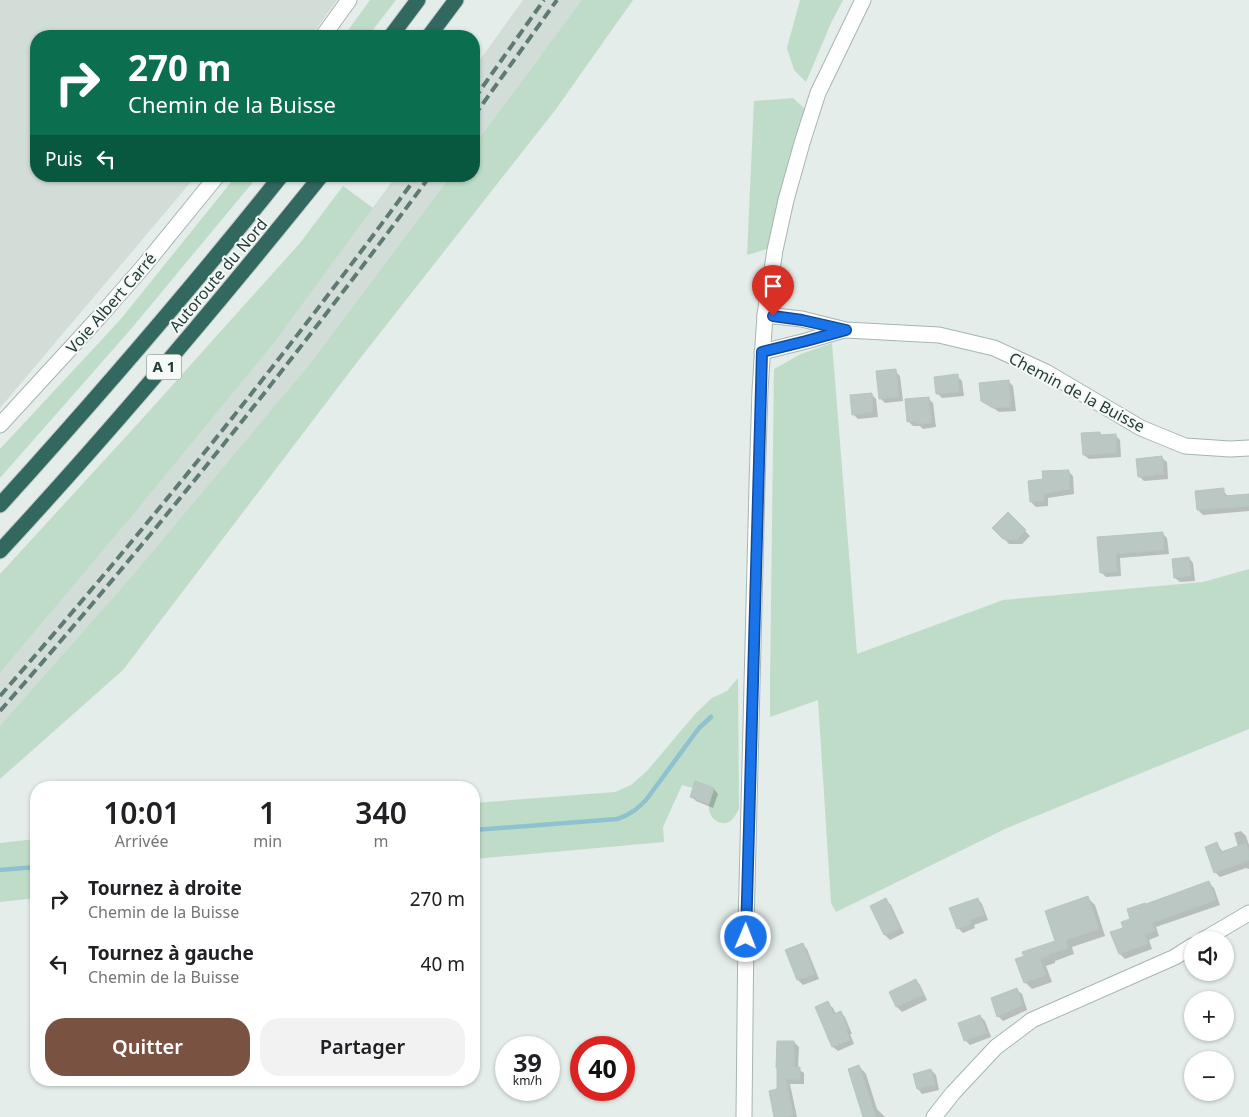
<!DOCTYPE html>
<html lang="fr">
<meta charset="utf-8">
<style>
:root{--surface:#fff;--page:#f2f2f2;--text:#202124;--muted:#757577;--accent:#7a5242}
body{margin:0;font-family:"Noto Sans",sans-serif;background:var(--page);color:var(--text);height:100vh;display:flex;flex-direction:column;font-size:19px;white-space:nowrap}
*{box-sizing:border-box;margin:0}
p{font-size:16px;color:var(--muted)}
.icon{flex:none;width:28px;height:28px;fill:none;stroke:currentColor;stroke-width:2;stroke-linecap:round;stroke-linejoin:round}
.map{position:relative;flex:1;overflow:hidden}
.details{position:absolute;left:30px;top:781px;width:450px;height:305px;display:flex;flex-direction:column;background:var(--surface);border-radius:20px;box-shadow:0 1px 4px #0004}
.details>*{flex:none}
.hud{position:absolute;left:30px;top:30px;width:450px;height:152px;border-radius:20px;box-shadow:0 1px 4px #0004;background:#0b6e4f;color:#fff;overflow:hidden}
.buttons{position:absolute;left:1184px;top:931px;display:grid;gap:10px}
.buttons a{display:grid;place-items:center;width:50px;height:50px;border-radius:50%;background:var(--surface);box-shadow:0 1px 4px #0004;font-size:25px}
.speed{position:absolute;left:495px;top:1036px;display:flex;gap:10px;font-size:25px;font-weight:700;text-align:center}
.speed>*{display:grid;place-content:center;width:65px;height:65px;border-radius:50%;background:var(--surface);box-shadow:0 1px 4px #0004;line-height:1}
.speed small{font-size:12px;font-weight:400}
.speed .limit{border:8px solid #d22;background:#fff;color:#111}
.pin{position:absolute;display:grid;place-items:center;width:42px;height:42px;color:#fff;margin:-51px -21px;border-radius:50% 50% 50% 0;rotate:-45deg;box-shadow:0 0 5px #0007}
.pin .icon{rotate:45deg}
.me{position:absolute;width:55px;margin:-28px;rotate:1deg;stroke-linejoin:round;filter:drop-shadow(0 0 4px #0008)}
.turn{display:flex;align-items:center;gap:18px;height:105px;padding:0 15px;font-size:22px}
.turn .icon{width:65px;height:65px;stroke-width:2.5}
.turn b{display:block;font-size:35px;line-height:42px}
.then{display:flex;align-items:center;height:48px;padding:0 15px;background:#0003;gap:10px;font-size:19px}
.eta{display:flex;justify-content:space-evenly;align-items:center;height:85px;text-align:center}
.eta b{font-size:30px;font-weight:600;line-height:35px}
.button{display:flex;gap:10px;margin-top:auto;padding:10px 15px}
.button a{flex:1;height:58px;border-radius:20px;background:var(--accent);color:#fff;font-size:20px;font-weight:600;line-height:58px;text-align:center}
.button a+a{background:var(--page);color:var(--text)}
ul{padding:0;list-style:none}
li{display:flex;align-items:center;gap:15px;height:65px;padding:0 15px}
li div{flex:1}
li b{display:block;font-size:19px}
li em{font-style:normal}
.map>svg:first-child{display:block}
</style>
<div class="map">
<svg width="1249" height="1117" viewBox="0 0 1249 1117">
<rect width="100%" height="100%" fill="#e4ede9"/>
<!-- built -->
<g fill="#d2ddd8">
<polygon points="0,0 337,0 311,36 36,36 36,176 196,176 0,408"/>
<polygon points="523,0 597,0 474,171 474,68"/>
<polygon points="396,176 470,176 0,759 0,673 133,515 274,343"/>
</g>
<!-- green -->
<g fill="#bfdcc8">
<polygon points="370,0 396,0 368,36 344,36"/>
<polygon points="582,0 633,0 556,109 358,361 123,670 0,779 0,726 134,574 310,364 451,176 474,176 474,146"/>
<polygon points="800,0 843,0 831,23 806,82 794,70 787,48"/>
<polygon points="793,98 805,109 788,163 767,249 747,255 754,101"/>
<polygon points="236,176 258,176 131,329 0,478 0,449 120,320"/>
<polygon points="343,186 373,208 274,343 133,515 0,673 0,574 143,418 300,243"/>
<polygon points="832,343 857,654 1003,600 1203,582 1249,569 1249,729 1007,828 836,912 831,903 818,700 770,717 770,682 774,369 801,354"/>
<path d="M738,678l1,131c-3,5 -5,10 -10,13 -12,5 -22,-7 -20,-18 0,-5 3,-11 5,-16l-19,-7 -2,7 -11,-3 -19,42 1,15 -190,17v-56l141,-11 16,-7 16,-14 48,-57 17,-16 15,-7z"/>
<polygon points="36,839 36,898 0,902 0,843"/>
</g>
<!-- shadow -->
<g fill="#0003">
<polygon points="895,371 900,376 903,401 885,403 880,398"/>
<polygon points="957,376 962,381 964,396 942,398 937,393"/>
<polygon points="1009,382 1013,386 1016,411 999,412 982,400"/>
<polygon points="871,394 876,399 878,417 858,419 853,414"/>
<polygon points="928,398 933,403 936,427 923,429 920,426 913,426 908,421"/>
<polygon points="1100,433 1103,436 1115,435 1120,440 1121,457 1089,459 1084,455"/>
<polygon points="1162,458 1167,462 1168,479 1144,481 1139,476"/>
<polygon points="1068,471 1073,476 1074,494 1048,498 1048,506 1036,507 1031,502 1044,480"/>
<polygon points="1223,490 1228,497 1249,495 1249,511 1203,515 1198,510 1197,492"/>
<polygon points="1008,514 1030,536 1022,544 1009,544 994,528"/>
<polygon points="1162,533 1167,538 1169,554 1120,558 1121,576 1106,577 1101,572 1098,538"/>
<polygon points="1189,558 1193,563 1195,581 1180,582 1175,578"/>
<polygon points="714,789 718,794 713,808 696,801 691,796"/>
<polygon points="1241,831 1246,836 1249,845 1249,869 1246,868 1220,877 1215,872 1217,844 1223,852 1238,847 1234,833"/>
<polygon points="1209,883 1214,888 1220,905 1156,927 1159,936 1149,940 1152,949 1125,959 1120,954 1124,929 1132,919"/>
<polygon points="1088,898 1095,905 1105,936 1072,947 1074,954 1055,961 1055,963 1046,966 1052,982 1032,989 1025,982 1017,960 1056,942"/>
<polygon points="978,899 982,904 988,920 974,925 975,928 963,933 958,928"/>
<polygon points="886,900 891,905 904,933 890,940 885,935 872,906"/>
<polygon points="802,944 807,949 819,979 803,985 798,980 787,950"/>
<polygon points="915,980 920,985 927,1000 902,1012 897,1007 891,992"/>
<polygon points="1017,990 1022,994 1027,1010 1003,1021 998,1016"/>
<polygon points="828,1003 833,1008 836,1014 840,1012 845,1017 852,1034 850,1034 854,1044 838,1051 833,1047 816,1008"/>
<polygon points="980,1016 985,1021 991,1037 970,1045 965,1040"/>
<polygon points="794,1042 799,1047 798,1069 804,1073 804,1084 790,1084 797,1117 775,1117 779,1090"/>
<polygon points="859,1066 866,1074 877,1109 885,1117 864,1117"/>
<polygon points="931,1070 936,1075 939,1090 922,1094 918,1089"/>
</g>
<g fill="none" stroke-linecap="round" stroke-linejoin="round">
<!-- stream -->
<g stroke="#90c1ce" stroke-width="4.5">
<path d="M474,830l143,-11c13,-4 20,-10 29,-19l53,-72 12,-11"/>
<polyline points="0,870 36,867"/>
</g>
</g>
<!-- building -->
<g fill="#bac7c3" stroke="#b7c6c1">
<polygon points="896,369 899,397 879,399 876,371"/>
<polygon points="958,374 959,392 936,394 934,377"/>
<polygon points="1009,380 1011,407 993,408 981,401 979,383"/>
<polygon points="872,393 873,412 852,415 850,395"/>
<polygon points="929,397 931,423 917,424 916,421 907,422 905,399"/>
<polygon points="1100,432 1100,435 1116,434 1117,453 1083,455 1081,433"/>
<polygon points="1162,456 1164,474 1138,477 1136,459"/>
<polygon points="1069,470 1070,489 1043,494 1044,501 1030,502 1028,481 1043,479 1042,471"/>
<polygon points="1224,488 1224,496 1249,494 1249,506 1197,510 1195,491"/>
<polygon points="1008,512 1026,530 1017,540 1003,539 992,528"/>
<polygon points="1163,532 1164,550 1116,554 1117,572 1100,573 1097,537"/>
<polygon points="1189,557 1191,576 1174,578 1172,559"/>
<polygon points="695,781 714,788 709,804 690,797"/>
<polygon points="1217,842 1221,852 1246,843 1249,851 1249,860 1214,873 1205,847"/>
<polygon points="1209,881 1216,900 1152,923 1155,931 1145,935 1148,944 1119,954 1110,932 1123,928 1121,922 1130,919 1127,909 1145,903 1146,904"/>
<polygon points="1088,896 1099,929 1066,940 1068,948 1049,954 1049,956 1040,959 1046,975 1024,983 1015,959 1024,956 1022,952 1055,941 1045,911"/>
<polygon points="886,898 900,928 884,935 870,906"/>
<polygon points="978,898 984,915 970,920 971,924 957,929 949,908"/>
<polygon points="803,943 815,974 797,980 785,950"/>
<polygon points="916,979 923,995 896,1007 889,992"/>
<polygon points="1017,988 1023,1005 997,1017 991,998"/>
<polygon points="828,1001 834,1014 841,1011 848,1029 846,1030 850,1040 832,1047 815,1007"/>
<polygon points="980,1015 987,1033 964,1041 958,1023"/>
<polygon points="777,1041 794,1041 794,1067 800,1067 800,1079 786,1079 793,1115 785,1117 774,1117 769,1091 777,1089 777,1068 776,1068"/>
<polygon points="859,1065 876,1117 863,1117 848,1069"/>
<polygon points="931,1069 935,1085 917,1089 913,1074"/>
</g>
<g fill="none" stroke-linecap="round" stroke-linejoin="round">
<defs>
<g id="minor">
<polyline points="323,36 349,0"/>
<polyline points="765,315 802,319 846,330 939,335 994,348 1046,372 1141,428 1185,446 1230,449 1249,448"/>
<polyline points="762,352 806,341 844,330"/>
<polyline points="0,425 101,315 143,267 217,176"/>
<polyline points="1203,940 1249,913"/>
<polyline points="744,1117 746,925 757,485 760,390 765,315 775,250 786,200 802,143 818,93 863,0"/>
<polyline points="934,1117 953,1093 996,1047 1032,1020 1175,957 1192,946"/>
</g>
<g id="highway">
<polyline points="391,36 418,0"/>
<polyline points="429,36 456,0"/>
<path d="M0,505c97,-107 191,-216 281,-329"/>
<path d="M0,551c112,-121 218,-247 321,-375"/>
</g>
</defs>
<!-- minor casing -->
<use href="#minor" stroke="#a7b5b0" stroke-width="17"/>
<!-- highway casing -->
<use href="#highway" stroke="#c2c9c7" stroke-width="17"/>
<!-- minor -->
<use href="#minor" stroke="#fff" stroke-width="15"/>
<!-- highway -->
<use href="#highway" stroke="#326860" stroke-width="15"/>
<!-- rail -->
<g stroke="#5f7973" stroke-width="4" stroke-dasharray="10 5" stroke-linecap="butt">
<polyline points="474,99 544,0"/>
<polyline points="474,116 557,0"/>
<path d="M0,696c146,-167 286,-341 417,-520"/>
<path d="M0,711c151,-172 294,-351 430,-535"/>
</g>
</g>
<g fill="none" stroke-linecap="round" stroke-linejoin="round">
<defs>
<polyline id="route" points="746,937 762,352 806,341 846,330 802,320 773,316"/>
</defs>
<!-- route casing -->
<use href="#route" stroke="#114b97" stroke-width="12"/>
<!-- route -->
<use href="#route" stroke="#1a73e8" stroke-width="9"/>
</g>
<g text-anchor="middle" stroke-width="4" stroke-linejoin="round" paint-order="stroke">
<!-- shield labels -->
<rect fill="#f5f9f7" stroke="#637571" stroke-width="1" x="146.5" y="354.5" width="35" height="25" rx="4"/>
<g font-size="15" font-weight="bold" fill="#253d38">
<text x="164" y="372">A 1</text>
</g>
<!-- street labels -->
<g font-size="16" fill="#253d38" stroke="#f5f9f7">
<text transform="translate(218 275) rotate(-50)" y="6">Autoroute du Nord</text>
<text transform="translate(111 303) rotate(-49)" y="6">Voie Albert Carré</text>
<text transform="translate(1077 392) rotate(28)" y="6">Chemin de la Buisse</text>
</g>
</g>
</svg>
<div class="buttons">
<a><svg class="icon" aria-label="sound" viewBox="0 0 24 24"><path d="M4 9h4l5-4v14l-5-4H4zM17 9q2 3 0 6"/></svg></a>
<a>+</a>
<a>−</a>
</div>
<div class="speed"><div>39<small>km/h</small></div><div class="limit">40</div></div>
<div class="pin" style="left:773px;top:316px;background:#d93025"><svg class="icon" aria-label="arrive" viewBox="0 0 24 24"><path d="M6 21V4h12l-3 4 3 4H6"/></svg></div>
<svg class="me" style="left:746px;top:937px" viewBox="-20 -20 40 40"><circle r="17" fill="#1a73e8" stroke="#fff" stroke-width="3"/><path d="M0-11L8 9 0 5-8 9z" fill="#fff"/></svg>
<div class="hud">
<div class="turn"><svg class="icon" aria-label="right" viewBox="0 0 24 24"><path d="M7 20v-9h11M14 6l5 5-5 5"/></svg><div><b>270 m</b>Chemin de la Buisse</div></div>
<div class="then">Puis<svg class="icon" aria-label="left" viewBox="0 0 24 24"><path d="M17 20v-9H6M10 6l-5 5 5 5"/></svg></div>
</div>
<section class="details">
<div class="eta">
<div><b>10:01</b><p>Arrivée</p></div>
<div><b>1</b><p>min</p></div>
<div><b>340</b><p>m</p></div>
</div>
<ul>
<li><svg class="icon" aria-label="right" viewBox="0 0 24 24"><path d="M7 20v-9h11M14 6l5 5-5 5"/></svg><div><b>Tournez à droite</b><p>Chemin de la Buisse</p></div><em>270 m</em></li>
<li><svg class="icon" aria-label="left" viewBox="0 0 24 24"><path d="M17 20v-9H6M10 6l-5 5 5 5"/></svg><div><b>Tournez à gauche</b><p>Chemin de la Buisse</p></div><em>40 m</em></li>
</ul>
<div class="button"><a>Quitter</a><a>Partager</a></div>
</section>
</div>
